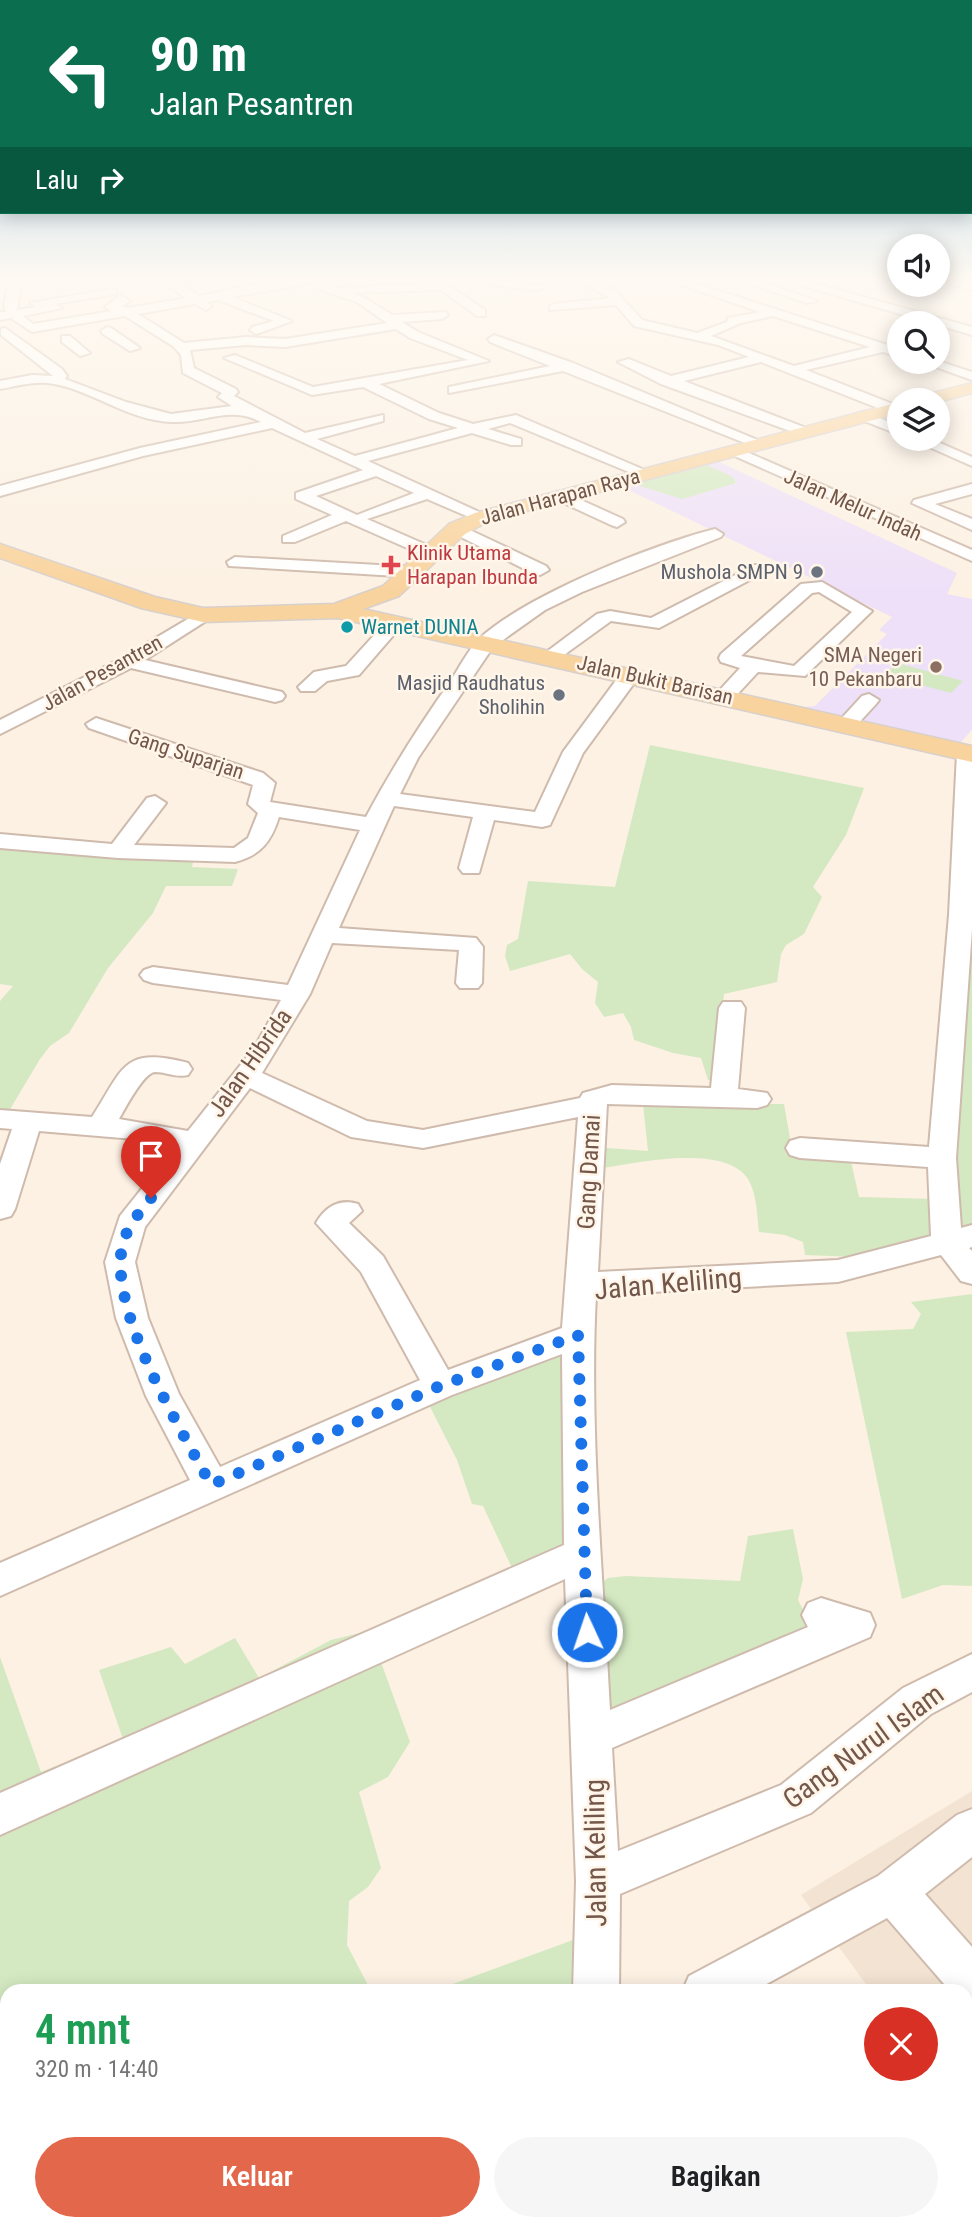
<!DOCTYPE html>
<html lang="id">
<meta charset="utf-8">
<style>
:root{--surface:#fff;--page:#f6f6f6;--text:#202124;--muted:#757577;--accent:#e3674b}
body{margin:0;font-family:"Roboto Condensed",sans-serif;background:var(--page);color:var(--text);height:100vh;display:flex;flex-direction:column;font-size:26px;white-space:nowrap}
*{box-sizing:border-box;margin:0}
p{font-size:23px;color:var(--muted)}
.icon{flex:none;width:38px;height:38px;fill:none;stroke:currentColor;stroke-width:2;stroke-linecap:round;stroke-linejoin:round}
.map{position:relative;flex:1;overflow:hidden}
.side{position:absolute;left:0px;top:1984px;width:973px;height:247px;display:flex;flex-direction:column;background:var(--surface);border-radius:21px 21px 0 0;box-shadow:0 4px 18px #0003}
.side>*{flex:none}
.hud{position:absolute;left:0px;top:0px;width:973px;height:214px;box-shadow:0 4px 18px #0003;background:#0b6e4f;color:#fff;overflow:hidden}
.tools{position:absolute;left:887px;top:234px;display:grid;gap:14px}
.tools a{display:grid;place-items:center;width:63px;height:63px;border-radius:50%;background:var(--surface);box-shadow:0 4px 18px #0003;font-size:35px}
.pin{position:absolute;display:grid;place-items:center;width:60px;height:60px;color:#fff;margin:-72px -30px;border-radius:50% 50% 50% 0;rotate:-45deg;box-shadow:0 0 7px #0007}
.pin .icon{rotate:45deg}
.me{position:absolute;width:77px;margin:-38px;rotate:357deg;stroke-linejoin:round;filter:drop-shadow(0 0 5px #0008)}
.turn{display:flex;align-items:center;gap:24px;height:147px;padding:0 35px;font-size:32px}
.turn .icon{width:91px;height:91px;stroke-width:2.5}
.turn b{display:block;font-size:49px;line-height:60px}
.then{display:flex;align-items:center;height:66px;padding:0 35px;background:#0003;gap:14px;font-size:26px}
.round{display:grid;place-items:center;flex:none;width:74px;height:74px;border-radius:37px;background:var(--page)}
.summary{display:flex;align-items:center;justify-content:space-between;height:119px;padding:0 35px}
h1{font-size:42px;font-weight:600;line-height:52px;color:#1e9e55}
.cta{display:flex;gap:14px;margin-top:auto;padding:14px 35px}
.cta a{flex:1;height:80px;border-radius:42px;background:var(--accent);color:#fff;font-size:28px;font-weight:600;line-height:80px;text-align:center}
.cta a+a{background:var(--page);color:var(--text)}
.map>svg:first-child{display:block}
</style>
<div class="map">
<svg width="972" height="2231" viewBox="0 0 972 2231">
<rect width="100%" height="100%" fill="#fcf1e3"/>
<!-- residential -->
<polygon fill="#f3e3d2" points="972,1791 972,2118 966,2124 966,1992 871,1991 801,1895"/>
<!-- education -->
<polygon fill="#eee0f8" points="713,459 957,573 947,594 972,599 972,730 960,743 804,707 815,706 887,634 879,630 892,617 616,484"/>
<!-- green -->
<g fill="#d4e9c2">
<polygon points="707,465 733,477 736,483 682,499 634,484"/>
<polygon points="897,663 963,681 951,693 884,675"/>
<polygon points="650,745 864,788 846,835 813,887 822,897 804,934 786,945 781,954 777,982 724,994 715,1080 708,1080 701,1058 673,1053 634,1040 631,1027 623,1013 604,1017 595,1003 598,982 582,969 570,954 510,971 505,956 507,945 518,939 528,881 615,887"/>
<polygon points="972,829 972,1233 971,1233 958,1225 949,1103"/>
<polygon points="0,846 194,857 192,867 238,869 232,886 166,886 153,913 108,968 69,1033 50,1046 40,1059 6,1116 0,1115 0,1001 13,986 0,984"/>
<path d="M643,1104h141l8,46 58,7 9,40 75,2 9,38 -87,20 -51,-2 -2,-13 -18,-7 -26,-3c-2,-17 -2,-38 -11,-53 -24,-37 -118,-15 -156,-9l1,-23 55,4z"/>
<polygon points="972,1294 972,1586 943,1585 902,1599 846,1332 913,1329 921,1314 911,1302"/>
<polygon points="563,1347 575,1546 512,1568 483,1506 472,1504 457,1460 425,1397"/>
<polygon points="793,1529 803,1579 798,1600 813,1629 597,1727 594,1589 608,1578 626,1576 740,1581 748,1536"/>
<polygon points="409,1621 378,1654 410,1742 388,1777 359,1792 381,1868 368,1887 349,1901 347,1945 368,1985 407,1991 7,1992 7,2125 0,2141 0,1657 41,1772 123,1739 99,1670 171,1647 185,1664 235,1638 259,1678 331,1640"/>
<polygon points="573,1940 587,1971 584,1991 431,1992"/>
<polygon points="78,2224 192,2224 176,2231 81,2231"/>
</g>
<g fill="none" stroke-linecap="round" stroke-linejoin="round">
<defs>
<g id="minor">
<path d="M9,281h12l-4,29 39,-6 6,4 -39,8 10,8 79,-13 -7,-4 16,-12 9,6 -8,5 6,2 58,-10 -18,-12 2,-5h23l-11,4 17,11c40,-7 99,-28 137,-8l108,-5 41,27v6h-8l-36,-26 -90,3 14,5 27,17 54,-3 2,3 -6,4 -40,3 16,10 71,29 -110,23 60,29 34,11 43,-9 138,59 -3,3h-10l-131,-54 -22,6 33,10v6h-10l-39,-12 -104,28 122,56 -2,3h-12l-49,-21 -60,20 71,31v8l-6,1 -86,-38 -51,21h-12v-6l49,-21 -36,-16v-6l67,-23 -91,-42 -129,28 -143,40v-10l140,-38 121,-26c-31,-17 -56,1 -89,0 -42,-1 -79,-31 -118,-38 -18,-4 -37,2 -54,5v-8l32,-6 21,1 -52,-41v-6l4,-1 57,41 5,7 -2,3 61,23 45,12 61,-8 -14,-9 4,-4 -39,-20 -2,-18 -8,-9 -48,-30 -93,16 -21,-14 -11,2v-8h6l-2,-6zM312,283l14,9 31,10 30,21 -102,16 -39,-2 -62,6 -46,-29 57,-10 11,6 6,-4 -5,-4 11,-2 56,21 -22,6 -2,3 6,4 36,-13 -60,-24zM396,329l14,9 58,22 -155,27 -78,-32 -11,3 88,37 51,-8 66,32 29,9 -103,28 -38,-17 66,-18v-6l-78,18 -71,-37 4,-4 -2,-3 -42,-21 -4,-18 56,-5 39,2zM376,476l38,17 -57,22 -41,-19z"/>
<polygon points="514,281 545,287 539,290 489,285 483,282"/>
<path d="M579,281h15l23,11 25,28 55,13 30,-11 1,-4 32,-6 -90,-31h18l212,68v8l-17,-5 -77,18 92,36 2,4 -12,2 -127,-50 -77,19 125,48v6l-5,1 -143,-52 -43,-22 11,-3 42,17 78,-19 -31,-12 -84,-19 -18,-21 -66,5v-4l4,-2 57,-6zM773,316l97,31 -76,19 -83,-30 30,-13z"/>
<polygon points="741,281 759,281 817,301 807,303"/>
<polygon points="787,281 806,281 972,327 972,335"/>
<polygon points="945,281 972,283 972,290 947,283"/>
<polygon points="112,289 116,290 116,294 36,307 30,303"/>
<polygon points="107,327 111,328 140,348 130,351 103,334 101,331"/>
<polygon points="494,335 573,363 767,444 760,448 755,447 563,371 449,393 449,387 550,366 490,342 488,339"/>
<polygon points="62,336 70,336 90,353 80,356 62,342"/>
<polygon points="938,361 972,372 972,380 922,362"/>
<polygon points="864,412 900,426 900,435 859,419 859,413"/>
<polygon points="911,439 931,439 972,457 972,466"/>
<polygon points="735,447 972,550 972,561 730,454 730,448"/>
<polygon points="972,484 972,494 935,504 972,519 972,530 912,503 914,500"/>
<polygon points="561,491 623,519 625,522 617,527 611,525 555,499 553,496"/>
<polygon points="457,524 546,566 549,570 540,575 534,574 451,532 449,529"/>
<path d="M715,529l8,5 -2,3 -139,55 -37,18 -52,37 -75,111 -18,36 135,18 28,-60 60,-81 7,-2 10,6 -57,78 -33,72 -8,2 -48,-7 -15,53h-16l-4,-5 14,-51 -79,-11 -55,122 137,10 7,9 -1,36 -4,5h-18l-4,-5 3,-33 -127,-7 -22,51 -48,79 105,48 56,9 157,-32 3,-5 29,-8 99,3 8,-80 4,-6h18l4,6 -7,81 29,4 4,6 -4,6 -10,3 -150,-4 -9,168 240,-12 93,-24 -3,-69 -128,-9 -10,-3 -4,-7 4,-7 10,-3 129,9 20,-232 8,-162 3,-4 12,-1v181l-16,229 5,70 11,-3v22l-3,1 3,3v33l-11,-3 -20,-26 -103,27 -242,13c-7,134 7,280 14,415l198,-83 -6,-12 6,-12 13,-5 49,15 5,12 -5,12 -258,111 6,103 163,-66 122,-97 69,-34v38l-41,22 -120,99 -191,81 -1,98h-46l3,-111 -11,-302 -565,256v-42l564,-248 -2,-191 -110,41 -452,201v-33l190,-83 -44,-84 -30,-78 -11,-56 15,-46 55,-69 -29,-7 -107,-9 -24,78 -4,7 -11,3v-55l12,-35 -12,-1v-18l92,7c32,-49 30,-71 96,-54l4,6 -4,6c-13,3 -21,-3 -33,-3 -12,1 -30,37 -36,47l69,12 66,-83 27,-48 -128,-17 -9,-3 -4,-5 4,-5 9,-3 135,18 72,-155 -81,-13c-8,25 -18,38 -44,45l-117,-4 -118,-10v-14l112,10 35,-46 8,-2 11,7 -32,42 100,3 14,-10 10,-25 -10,-9 5,-19 -164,-57 -3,-4 10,-6 167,55 12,10 -5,19 96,15c25,-47 53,-91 84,-135 9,-14 18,-32 30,-44 47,-43 172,-93 235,-109zM250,1088l101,49 72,11 155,-31 -16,211 -114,42 -65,-114 -34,-33 13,-12 -4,-7c-19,-6 -33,3 -42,19l45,49 59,108 -200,87 -41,-73 -31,-76 -13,-56 10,-35z"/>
<polygon points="235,557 414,567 423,572 414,577 229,566 227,562"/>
<polygon points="755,565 761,566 764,570 761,574 659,628 611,621 557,660 543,660 541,656 597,614 610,611 651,618"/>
<path d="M822,582l50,29 -67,65 -47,-4 -26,28h-14l-3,-4 3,-4 22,-24 -19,-6 -2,-4 2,-4 80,-70zM819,592l33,20 -58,54 -53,-10 71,-63z"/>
<polygon points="203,610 212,615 209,619 145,660 282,692 285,696 282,700 275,702 131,668 0,734 0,720 122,658"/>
<polygon points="394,619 403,624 359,675 327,681 315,691 301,691 298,687 314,672 346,666 388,620"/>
<polygon points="869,694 879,700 876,704 854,728 840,728 837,724 840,720 862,696"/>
<polygon points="972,1809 972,1857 925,1894 972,1947 972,2004 966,2001 966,1992 951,1992 887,1918 752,1992 682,1992 689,1976 878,1876 957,1815"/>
<polygon points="972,2117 972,2168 966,2170 966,2119"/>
<polygon points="437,2224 495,2224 492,2231 434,2231"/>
<rect x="573" y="2224" width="50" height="7"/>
<polygon points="840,2224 895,2224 892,2231 837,2231"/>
</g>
<g id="major">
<polygon points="972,383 972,393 938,402 914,401 917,397"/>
<polygon points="900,402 900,413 489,521 465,534 399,596 363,609 972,746 972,762 338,618 203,622 141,608 0,558 0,544 155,597 203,608 334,604 383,586 449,524 475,513"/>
</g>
</defs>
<!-- minor casing -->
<use href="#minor" stroke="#cfbbad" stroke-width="4"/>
<!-- major casing -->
<use href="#major" stroke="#d8d0cc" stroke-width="3"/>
<!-- minor -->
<use href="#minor" fill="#fff" fill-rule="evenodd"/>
<!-- major -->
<use href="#major" fill="#f9d39d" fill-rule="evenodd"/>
</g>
<!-- sky -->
<linearGradient id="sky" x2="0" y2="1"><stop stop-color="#95c6e7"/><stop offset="0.47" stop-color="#fef9f2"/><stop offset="1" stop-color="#fef9f2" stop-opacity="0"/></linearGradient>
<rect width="972" height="593" fill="url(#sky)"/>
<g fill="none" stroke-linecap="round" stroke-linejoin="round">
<!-- route -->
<path stroke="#1a73e8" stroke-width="12" stroke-dasharray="0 21.6" d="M151,1198c-11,14 -23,27 -28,45 -17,64 57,185 88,242l229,-99 138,-51 9,297"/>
</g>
<!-- markers -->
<path fill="#e0444e" stroke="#fff5e9" stroke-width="2.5" d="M387.5 554.5h7v7h7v7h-7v7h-7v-7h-7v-7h7z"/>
<g fill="#6b7280" stroke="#fff5e9" stroke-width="2.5">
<circle cx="817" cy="572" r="7"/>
<circle cx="559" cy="695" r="7"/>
</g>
<circle fill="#0f9aa8" stroke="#fff5e9" stroke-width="2.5" cx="347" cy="627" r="7"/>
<circle fill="#8d6e63" stroke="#fff5e9" stroke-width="2.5" cx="936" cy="667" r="7"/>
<g text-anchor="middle" stroke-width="5" stroke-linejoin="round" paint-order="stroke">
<!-- far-street labels -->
<g font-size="21" fill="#73574a" stroke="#fff5e9">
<text transform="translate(560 497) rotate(-15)" y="7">Jalan Harapan Raya</text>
<text transform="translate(853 505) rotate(24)" y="7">Jalan Melur Indah</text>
<text transform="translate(102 673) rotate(-29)" y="7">Jalan Pesantren</text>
<text transform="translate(655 680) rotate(13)" y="7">Jalan Bukit Barisan</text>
<text transform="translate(186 754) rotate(18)" y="7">Gang Suparjan</text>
</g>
<!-- far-health labels -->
<g font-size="21" fill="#be3a42" stroke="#fff5e9" text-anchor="start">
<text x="407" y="560">Klinik Utama<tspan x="407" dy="24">Harapan Ibunda</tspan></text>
</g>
<!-- far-worship labels -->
<g font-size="21" fill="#5b616d" stroke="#fff5e9" text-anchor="end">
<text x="803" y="579">Mushola SMPN 9</text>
<text x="545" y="690">Masjid Raudhatus<tspan x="545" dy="24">Sholihin</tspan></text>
</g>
<!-- far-culture labels -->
<g font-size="21" fill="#0d838f" stroke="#fff5e9" text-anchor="start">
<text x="361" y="634">Warnet DUNIA</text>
</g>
<!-- far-education labels -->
<g font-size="21" fill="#785e54" stroke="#fff5e9" text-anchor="end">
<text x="922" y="662">SMA Negeri<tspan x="922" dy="24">10 Pekanbaru</tspan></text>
</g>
<!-- street labels -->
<g font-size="24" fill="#73574a" stroke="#fff5e9">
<text transform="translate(250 1063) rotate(-55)" y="8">Jalan Hibrida</text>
<text transform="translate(589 1172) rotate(-87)" y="8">Gang Damai</text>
</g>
<!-- near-street labels -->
<g font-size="28" fill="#73574a" stroke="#fff5e9">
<text transform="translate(668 1283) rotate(-5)" y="10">Jalan Keliling</text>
<text transform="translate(863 1746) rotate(-36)" y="10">Gang Nurul Islam</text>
<text transform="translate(595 1853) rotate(-91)" y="10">Jalan Keliling</text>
</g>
</g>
</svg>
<div class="tools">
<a><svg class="icon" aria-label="sound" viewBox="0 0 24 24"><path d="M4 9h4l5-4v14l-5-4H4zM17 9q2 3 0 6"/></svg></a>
<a><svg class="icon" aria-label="search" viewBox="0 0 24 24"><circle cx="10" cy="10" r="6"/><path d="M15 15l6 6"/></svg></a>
<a><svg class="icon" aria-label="layers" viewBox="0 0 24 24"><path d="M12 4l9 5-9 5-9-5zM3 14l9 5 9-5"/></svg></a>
</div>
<div class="pin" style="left:151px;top:1198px;background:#d93025"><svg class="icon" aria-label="arrive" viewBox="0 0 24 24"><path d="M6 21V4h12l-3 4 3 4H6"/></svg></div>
<svg class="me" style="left:587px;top:1632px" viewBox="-20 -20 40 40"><circle r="17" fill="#1a73e8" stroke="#fff" stroke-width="3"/><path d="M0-11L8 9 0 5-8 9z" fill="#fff"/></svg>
<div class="hud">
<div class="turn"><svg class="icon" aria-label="left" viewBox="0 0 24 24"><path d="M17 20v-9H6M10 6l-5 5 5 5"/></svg><div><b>90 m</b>Jalan Pesantren</div></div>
<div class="then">Lalu<svg class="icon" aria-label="right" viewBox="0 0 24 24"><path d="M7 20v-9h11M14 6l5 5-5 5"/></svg></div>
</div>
<section class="side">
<div class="summary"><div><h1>4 mnt</h1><p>320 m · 14:40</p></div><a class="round" style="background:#d93025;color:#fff"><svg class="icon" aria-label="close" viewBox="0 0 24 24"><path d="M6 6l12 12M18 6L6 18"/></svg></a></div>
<div class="cta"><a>Keluar</a><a>Bagikan</a></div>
</section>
</div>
